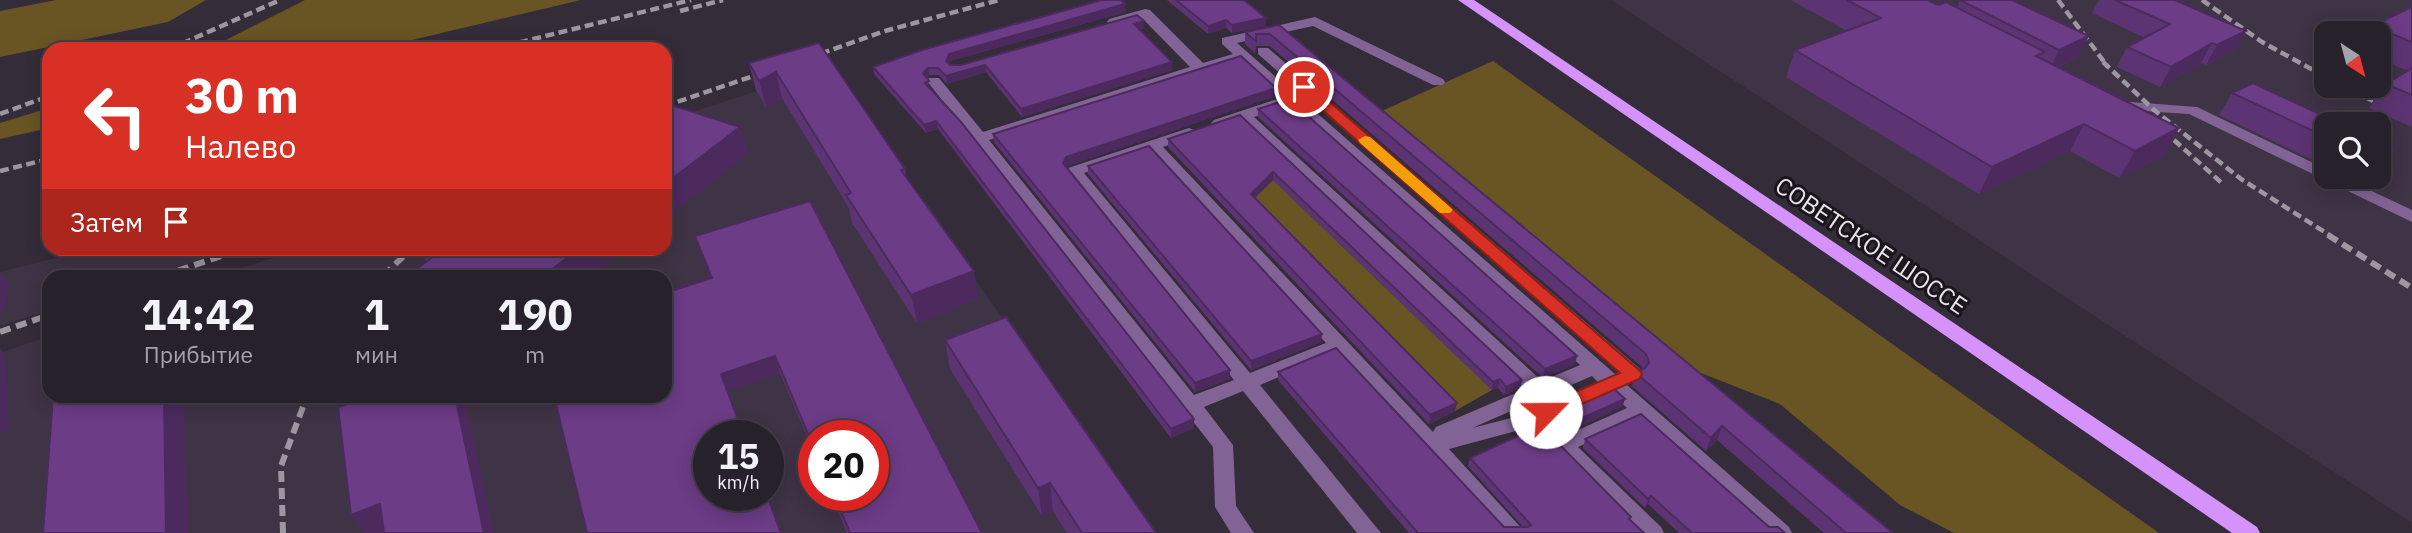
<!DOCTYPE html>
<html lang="ru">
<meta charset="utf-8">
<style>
:root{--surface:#27212b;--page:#2f2933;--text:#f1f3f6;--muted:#a4a3a9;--line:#433e47}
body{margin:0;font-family:"IBM Plex Sans",sans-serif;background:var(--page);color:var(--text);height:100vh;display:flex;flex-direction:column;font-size:26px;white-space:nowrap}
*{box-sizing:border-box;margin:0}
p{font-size:23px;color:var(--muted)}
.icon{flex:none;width:38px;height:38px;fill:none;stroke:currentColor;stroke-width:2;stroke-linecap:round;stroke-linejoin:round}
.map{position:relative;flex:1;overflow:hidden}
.side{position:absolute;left:42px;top:270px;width:630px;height:133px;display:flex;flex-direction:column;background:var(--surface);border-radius:21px;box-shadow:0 4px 18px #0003,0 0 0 2px var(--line)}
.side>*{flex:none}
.guide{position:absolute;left:42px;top:42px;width:630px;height:214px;border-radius:21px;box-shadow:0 4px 18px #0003,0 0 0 2px var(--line);background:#d93025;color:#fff;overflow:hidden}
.needle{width:46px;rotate:144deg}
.fabs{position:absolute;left:2314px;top:21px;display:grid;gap:14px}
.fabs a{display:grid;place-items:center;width:77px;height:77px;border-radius:14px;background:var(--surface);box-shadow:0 4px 18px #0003,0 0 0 2px var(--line);font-size:35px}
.speed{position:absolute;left:693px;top:420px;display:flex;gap:14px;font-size:35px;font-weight:700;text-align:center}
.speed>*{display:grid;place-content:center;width:91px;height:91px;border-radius:50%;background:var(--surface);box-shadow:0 4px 18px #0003,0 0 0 2px var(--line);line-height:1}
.speed small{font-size:18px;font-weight:400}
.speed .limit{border:10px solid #d22;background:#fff;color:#111}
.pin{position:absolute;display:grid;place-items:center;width:60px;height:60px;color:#fff;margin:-30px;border:4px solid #fff;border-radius:50%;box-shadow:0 2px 7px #0007}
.me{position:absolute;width:77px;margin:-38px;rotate:67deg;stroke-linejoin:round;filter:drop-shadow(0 0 5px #0008)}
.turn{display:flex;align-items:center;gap:24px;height:147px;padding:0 28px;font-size:32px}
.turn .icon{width:91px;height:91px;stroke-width:2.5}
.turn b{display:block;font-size:49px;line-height:60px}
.then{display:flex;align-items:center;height:66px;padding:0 28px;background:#0003;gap:14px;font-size:26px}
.eta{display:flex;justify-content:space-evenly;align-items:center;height:119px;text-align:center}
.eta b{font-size:42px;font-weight:700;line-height:49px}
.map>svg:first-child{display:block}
</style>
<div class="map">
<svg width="2412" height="533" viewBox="0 0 2412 533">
<rect width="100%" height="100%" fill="#342c39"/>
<!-- built -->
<g fill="#3f3446" fill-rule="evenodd">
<path d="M1611,0h801v523zM2326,33h52v53h-52zM2326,124h52v53h-52z"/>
<path d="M825,69l331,464h-1156v-180l49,-17v60h616v-120h-446l81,-27 365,-1v-127zM709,436h59v59h-59zM814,436h59v59h-59z"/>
<polygon points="92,249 234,249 150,276 49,276 49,310 0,326 0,272"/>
</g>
<!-- green -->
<g fill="#695523">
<polygon points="56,0 206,0 168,22 0,57 0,11"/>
<polygon points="305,0 581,0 374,49 208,49"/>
<polygon points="1493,61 2159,533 1954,533 1900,505 1780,404 1683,366 1375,114"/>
<polygon points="49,108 49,128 0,139 0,123"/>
<polygon points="1222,131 1492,390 1455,411 1192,141"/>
</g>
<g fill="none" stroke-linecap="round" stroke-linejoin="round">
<!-- minor -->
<g fill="#826395" fill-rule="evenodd">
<path d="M1145,9l5,1 53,53 30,-9 -11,-10v-6l93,-21 128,62 2,3 -2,3h-10l-120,-59 -76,17 378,331 4,-2 -361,-318v-6h10l372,321 3,5 -3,5 -13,6 162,142 3,6h-25l-128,-114 -61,28 83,80 3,6h-25l-86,-88 3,-5 71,-32 -17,-16 -79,35 -82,22 77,84h-24l-166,-180 -76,32 121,148h-24l-114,-142 -39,16 29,38 3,61 18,27h-23l-16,-26 -2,-60 -286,-366 2,-3h10l44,54 207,-65 -48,-49 -28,8 -7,-4 2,-3zM1241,61l43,39h-10l-60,20 -3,3 3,3 5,2 21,-7 285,268 -89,38 -3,5 -270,-285 31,-11 3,-3 -3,-3 -5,-2 -121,40 -2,3 168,209 -40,15 -205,-255zM1285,100l295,265 -38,16 -288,-264 30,-11zM1150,151l176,192 -76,30 -166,-200zM1592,376l6,6 -79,34 -47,12z"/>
<polygon points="2117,101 2197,107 2326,169 2326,177 2342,177 2412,210 2412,222 2189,114 2112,109 2109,106"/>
</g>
<!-- major -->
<polygon fill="#d492fa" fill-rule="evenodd" points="1458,0 1474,0 2257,527 2260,533 2232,533"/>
<!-- rail-far1 -->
<g stroke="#9d97a1" stroke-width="4.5" stroke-dasharray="9 4.5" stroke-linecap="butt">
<polyline points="2058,0 2108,67"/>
<polyline points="2202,0 2262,42 2326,77"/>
<polyline points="680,11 723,0"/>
<polyline points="170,49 280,0"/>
<polyline points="493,49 691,0"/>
<polyline points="808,58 885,31 999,0"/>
<polyline points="2103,62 2154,110 2241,179 2331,236"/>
<polyline points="2343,86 2373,101"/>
<polyline points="665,106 771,70"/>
<polyline points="0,114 49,96"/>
<polyline points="2174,140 2224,185"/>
<polyline points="0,171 49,159"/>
</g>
<!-- rail -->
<g stroke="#9d97a1" stroke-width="6" stroke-dasharray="11 6" stroke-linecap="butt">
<polyline points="2328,235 2412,288"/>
<polyline points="162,276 245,248"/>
<polyline points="383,276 412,248"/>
<polyline points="0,332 49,315"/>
<polyline points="283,533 281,466 307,396"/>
</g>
</g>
<!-- wall -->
<g fill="#5d3473">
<polygon points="1167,0 1244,0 1266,18 1265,26 1232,33 1226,28 1208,34"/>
<polygon points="1791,0 1928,0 1938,5 1957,8 1960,0 2078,57 2058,67 2179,128 2164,155 2119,178 2070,151 1979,194 1786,77 1795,50 1847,31"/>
<polygon points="2099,0 2175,0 2235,50 2206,65 2201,63 2160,87 2117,67 2127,47 2145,38 2092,13"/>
<polygon points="2412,7 2412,127 2369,108 2386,84 2408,71 2378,59 2378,33 2368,33 2372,26"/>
<polygon points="1126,12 950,61 949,64 961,65 1144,29 1140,30 1172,62 1172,70 1022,117 986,72 947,84 939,75 929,75 927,78 930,89 1194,419 1194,428 1171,438 938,129 926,133 874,74 873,67"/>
<polygon points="1279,25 1893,533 1824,533 1717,440 1706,451 1632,386 1636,373 1643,369 1642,367 1270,46 1256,46 1255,53 1245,44 1245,32"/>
<polygon points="819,43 905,169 906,177 978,299 917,323 852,223 849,208 782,98 766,107 756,90 749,63"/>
<polygon points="2232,93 2326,124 2326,166 2219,115"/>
<polygon points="1276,96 1067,166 1066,167 1230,370 1230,379 1195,392 994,142 993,134"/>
<polygon points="1258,109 1575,364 1543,378 1258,117"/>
<polygon points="1240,115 1522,380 1520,388 1504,395 1498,388 1492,390 1273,180 1255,198 1455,411 1429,424 1168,147 1168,139"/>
<polygon points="1088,166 1321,342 1251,370 1088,174"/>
<polygon points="2343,177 2372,177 2361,183"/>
<polygon points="695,236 982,533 847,533 831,495 873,495 814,436 814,453 780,373 727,390 587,533 711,279"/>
<polygon points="419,248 627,248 591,276 407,276 426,262"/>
<polygon points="945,340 1156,533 1067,533 1053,511 1042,516 950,369"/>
<polygon points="1278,372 1504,527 1523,527 1468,466 1470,458 1531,430 1533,421 1625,399 1622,407 1555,438 1554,439 1631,517 1630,520 1644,533 1409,533 1278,380"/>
<polygon points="1585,439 1769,527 1785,533 1679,533 1648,504 1645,508 1583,448"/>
</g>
<!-- shaded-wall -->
<g fill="#4c2a5e">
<polygon points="1125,4 1126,12 950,61 947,68 946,61 949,54"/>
<polygon points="1266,18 1265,26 1232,33 1232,25"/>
<polygon points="1226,20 1226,28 1208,34 1208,26"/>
<polygon points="1144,21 1144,29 1134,32 1134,24"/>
<polygon points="2246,31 2235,50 2206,65 2217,45"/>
<polygon points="2089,36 2078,57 2049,71 2059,50"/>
<polygon points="2212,43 2201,63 2160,87 2171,67"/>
<polygon points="1172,62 1172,70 1022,117 1021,109"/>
<polygon points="985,65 986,72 947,84 946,76"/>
<polygon points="928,68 929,75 924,81 923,73"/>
<polygon points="776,72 782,98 766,107 759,81"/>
<polygon points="1276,88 1276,96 1067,166 1063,171 1063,163 1066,157"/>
<polygon points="936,121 938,129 926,133 924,125"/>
<polygon points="2084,124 2070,151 1979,194 1992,167"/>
<polygon points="740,127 748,154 665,219 665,184"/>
<polygon points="2179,128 2164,155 2119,178 2135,151"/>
<polygon points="2396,150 2380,172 2378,173 2378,160"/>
<polygon points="1273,172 1273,180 1251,202 1251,194"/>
<polygon points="2366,177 2372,177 2361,183"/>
<polygon points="580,248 627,248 591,276 543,276"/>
<polygon points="974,271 978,299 917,323 911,295"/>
<polygon points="0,272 9,283 4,310 0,311"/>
<polygon points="1322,334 1321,342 1251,370 1251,361"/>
<polygon points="0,348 6,356 9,429 0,432"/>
<polygon points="775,356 780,373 727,391 721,374"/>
<polygon points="1577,356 1575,364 1543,378 1545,369"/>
<polygon points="1230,370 1230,379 1195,392 1195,383"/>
<polygon points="1500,379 1498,388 1492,390 1493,382"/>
<polygon points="1522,380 1520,388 1504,395 1506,387"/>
<polygon points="164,396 184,396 188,533 166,533"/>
<polygon points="455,396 463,396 465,399 494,533 484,533"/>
<polygon points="1625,399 1622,407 1555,438 1551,447 1557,429"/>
<polygon points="1457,403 1455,411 1429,424 1430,415"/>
<polygon points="1194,419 1194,428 1171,438 1171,429"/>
<polygon points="1722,426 1717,440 1706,451 1711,438"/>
<polygon points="1050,483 1053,511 1042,516 1038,488"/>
<polygon points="1651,496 1648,504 1645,508 1648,499"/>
<polygon points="380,504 397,533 363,533 351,515"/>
</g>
<!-- building -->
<g fill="#6c3c86" stroke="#4c2a5e" stroke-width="2">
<polygon points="1102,0 1121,0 1125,4 949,54 946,61 950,65 961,65 1137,15 1144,21 1134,24 1172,62 1021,109 985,65 946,76 938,68 928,68 923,73 929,81 925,83 961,122 1194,419 1171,429 936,121 924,125 873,67 922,50"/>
<polygon points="1176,0 1244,0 1266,18 1232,25 1226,20 1208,26"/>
<polygon points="1847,0 1928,0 1938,5 1946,2 2045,52 2036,56 2179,128 2135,151 2084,124 1992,167 1795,50 1881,18"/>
<polygon points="1960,0 2012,0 2089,36 2059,50"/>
<polygon points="2115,0 2175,0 2246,31 2217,45 2212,43 2171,67 2127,47 2170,24"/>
<polygon points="2412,7 2412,42 2372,26"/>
<polygon points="1279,25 1893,533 1846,533 1722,426 1711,438 1636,373 1645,368 1649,362 1646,354 1270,34 1256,34 1256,41 1245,32"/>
<polygon points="819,43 905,169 901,170 974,271 911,295 846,195 851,193 776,72 759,81 749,63"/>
<polygon points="1241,56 1276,88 1066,157 1063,163 1230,370 1195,383 993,134"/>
<polygon points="2412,68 2412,95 2386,84"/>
<polygon points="2253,83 2341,124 2326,124 2326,137 2232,93"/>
<polygon points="1289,99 1577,356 1545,369 1258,109"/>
<polygon points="665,103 740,127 665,184"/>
<polygon points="1240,115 1522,380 1506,387 1500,379 1493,382 1273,172 1251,194 1457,403 1430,415 1168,139"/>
<polygon points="2378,142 2396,150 2378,160"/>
<polygon points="1149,146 1322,334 1251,361 1088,166"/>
<polygon points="810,201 982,533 850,533 834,495 873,495 873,436 814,436 814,448 775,356 721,374 744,436 709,436 709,495 767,495 781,533 587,533 554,396 665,396 665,293 712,278 695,236"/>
<polygon points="425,248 580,248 543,276 407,276 438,253"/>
<polygon points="162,271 162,276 144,276"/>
<polygon points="1006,317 1156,533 1082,533 1050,483 1038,488 945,340"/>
<polygon points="1336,348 1504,527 1528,527 1531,525 1470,458 1537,427 1533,421 1612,387 1625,399 1557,429 1553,438 1631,517 1629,519 1644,533 1418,533 1278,372"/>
<polygon points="53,396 164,396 166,533 43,533"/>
<polygon points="375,396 455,396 484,533 384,533 380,504 351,515 338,407"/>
<polygon points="1641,414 1769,527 1778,527 1785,533 1692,533 1651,496 1648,499 1585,439"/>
</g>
<!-- route -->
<polygon fill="#d93025" stroke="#8d1f18" stroke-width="2" points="1304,83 1309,84 1639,370 1642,374 1639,379 1552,417 1540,417 1537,412 1540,407 1620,373 1300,90 1300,84"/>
<!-- slow -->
<polygon fill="#f59e0b" points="1365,136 1370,137 1450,207 1453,210 1450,213 1440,213 1360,143 1358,140"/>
<g text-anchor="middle" stroke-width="6" stroke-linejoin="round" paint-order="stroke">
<!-- street labels -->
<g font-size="24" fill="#e8e3ec" stroke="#1a161c">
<text transform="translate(1871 246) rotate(34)" y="8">СОВЕТСКОЕ ШОССЕ</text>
</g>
</g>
</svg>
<div class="fabs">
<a><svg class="needle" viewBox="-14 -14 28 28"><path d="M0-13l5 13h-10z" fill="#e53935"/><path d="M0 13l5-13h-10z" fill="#a4a3a9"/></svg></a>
<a><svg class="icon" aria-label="search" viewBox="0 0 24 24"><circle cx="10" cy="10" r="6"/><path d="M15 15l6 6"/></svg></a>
</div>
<div class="speed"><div>15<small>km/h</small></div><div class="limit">20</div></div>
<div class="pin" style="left:1304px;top:87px;background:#d93025"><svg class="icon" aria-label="arrive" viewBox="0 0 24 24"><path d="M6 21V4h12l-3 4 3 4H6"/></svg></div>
<svg class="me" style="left:1546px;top:412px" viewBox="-20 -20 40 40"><circle r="19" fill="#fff"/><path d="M0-13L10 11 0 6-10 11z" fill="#d93025"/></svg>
<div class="guide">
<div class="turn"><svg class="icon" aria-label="left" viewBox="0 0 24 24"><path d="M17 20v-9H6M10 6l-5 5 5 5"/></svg><div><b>30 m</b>Налево</div></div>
<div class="then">Затем<svg class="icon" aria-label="arrive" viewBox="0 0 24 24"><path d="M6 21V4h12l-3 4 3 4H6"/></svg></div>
</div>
<section class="side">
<div class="eta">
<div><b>14:42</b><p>Прибытие</p></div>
<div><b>1</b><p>мин</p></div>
<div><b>190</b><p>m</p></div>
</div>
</section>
</div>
